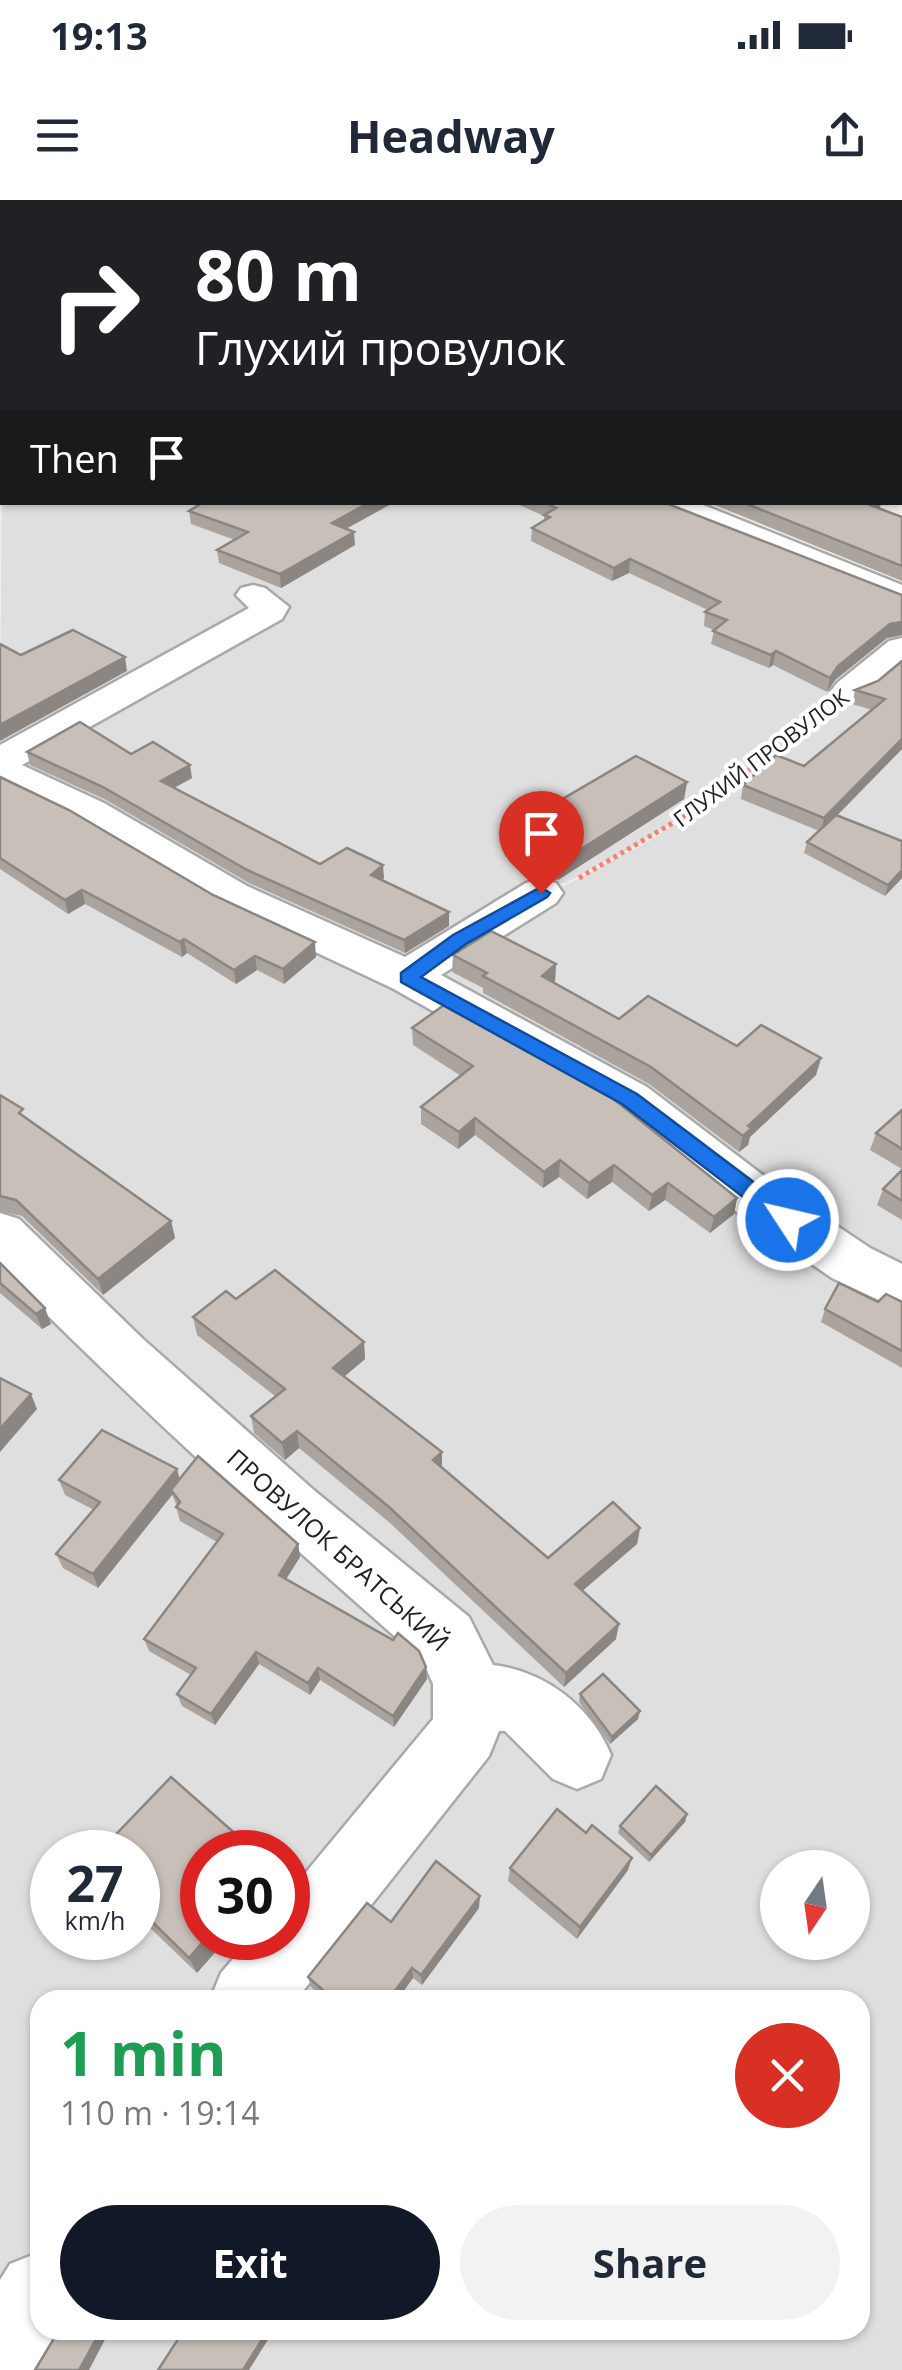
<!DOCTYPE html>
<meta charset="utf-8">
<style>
:root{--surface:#fff;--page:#f2f2f3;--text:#1f2937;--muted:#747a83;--accent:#111827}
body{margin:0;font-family:"Open Sans",sans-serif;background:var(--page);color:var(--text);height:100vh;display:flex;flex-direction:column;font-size:38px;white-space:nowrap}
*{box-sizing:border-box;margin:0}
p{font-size:32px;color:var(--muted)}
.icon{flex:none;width:55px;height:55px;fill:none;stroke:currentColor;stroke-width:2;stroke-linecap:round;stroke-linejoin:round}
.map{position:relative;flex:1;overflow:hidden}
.drawer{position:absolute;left:30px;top:1790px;width:840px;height:350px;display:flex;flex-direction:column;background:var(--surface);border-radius:30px;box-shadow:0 2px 8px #0004}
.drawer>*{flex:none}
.hud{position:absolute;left:0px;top:0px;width:902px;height:305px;box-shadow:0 2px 8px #0004;background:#202124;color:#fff;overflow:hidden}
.needle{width:65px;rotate:193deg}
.buttons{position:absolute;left:760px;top:1650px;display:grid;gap:20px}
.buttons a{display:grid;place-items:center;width:110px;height:110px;border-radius:50%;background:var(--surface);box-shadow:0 2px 8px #0004;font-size:50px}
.speed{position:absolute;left:30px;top:1630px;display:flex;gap:20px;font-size:50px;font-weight:700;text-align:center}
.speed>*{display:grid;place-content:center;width:130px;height:130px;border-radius:50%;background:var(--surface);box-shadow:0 2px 8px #0004;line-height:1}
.speed small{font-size:25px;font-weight:400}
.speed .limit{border:15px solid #d22;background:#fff;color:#111}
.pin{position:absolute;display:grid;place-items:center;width:85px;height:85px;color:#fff;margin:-102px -42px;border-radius:50% 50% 50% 0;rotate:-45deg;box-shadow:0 0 10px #0007}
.pin .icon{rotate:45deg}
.me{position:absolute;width:110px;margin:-55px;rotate:305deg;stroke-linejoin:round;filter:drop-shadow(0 0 8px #0008)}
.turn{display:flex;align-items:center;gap:35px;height:210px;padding:0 30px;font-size:45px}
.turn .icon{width:130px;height:130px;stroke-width:2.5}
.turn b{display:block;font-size:70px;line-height:85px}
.then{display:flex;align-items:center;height:95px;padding:0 30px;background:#0003;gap:20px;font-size:38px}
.round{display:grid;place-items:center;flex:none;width:105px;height:105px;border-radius:52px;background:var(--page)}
.headline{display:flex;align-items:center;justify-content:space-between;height:170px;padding:0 30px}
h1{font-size:60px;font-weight:700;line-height:75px;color:#1e9e55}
.cta{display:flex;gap:20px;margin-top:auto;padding:20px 30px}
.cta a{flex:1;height:115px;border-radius:60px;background:var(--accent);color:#fff;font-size:40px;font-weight:700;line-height:115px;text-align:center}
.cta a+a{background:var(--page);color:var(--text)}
.status{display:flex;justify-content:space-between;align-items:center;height:70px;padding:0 50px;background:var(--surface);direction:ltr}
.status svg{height:28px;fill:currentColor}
header{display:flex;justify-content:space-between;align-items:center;height:130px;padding:0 30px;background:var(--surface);font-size:45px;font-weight:700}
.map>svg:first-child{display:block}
</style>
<div class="status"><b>19:13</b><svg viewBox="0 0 49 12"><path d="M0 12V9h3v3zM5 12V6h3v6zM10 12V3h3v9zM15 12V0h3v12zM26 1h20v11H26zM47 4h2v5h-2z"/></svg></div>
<header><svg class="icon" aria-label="menu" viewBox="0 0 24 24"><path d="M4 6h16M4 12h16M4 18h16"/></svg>Headway<svg class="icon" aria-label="share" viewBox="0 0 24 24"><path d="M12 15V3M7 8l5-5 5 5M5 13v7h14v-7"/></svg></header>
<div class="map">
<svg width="902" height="2170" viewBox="0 0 902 2170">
<rect width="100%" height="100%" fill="#f2efe9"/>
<!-- residential -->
<g fill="#e0dfdf" fill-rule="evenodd">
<polygon points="2,218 2,302 654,303 902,404 902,438 833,501 708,600 642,642 568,682 531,690 403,769 1,565 261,408 0,556"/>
<polygon points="902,453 902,1080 417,779 541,698 644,644 712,601"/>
<path d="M0,578l400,208 502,312v1072h-890l28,-40h820v-330h-596l235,-294 42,-3 -240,-201 -301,-282zM778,1668h74v74h-74z"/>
<path d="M0,1045l445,429 -24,101 -133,157v-80h-86v86h81l-53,62h-190v271l-40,62zM52,1652h86v86h-86z"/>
</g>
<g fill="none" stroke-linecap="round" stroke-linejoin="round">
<defs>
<g id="minor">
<polygon points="650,302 696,302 902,385 902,408 655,309"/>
<polygon points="253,385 265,388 289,407 282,419 22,565 104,603 247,686 405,757 526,683 541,679 556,683 563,693 556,703 441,775 647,887 776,985 870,1048 902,1064 902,1111 832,1078 738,1013 611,911 392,788 217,706 74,621 0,585 0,545 249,408 236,395 241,388"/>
<path d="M902,438v29c-20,17 -37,39 -65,32l-6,-8 6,-8 52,-42z"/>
<path d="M0,1013l19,6 124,120 173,153 153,125 24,48c51,6 98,41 118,90l-10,24 -24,10 -24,-10 -48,-48h-6l-10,25 -193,244h-86l11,-27 30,-35h37v-44l145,-175v-35l-10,-23c-146,-127 -287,-256 -423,-393z"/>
<polygon points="40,2052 40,2130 66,2130 42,2170 0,2170 0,2080 10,2064"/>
</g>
</defs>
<!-- minor casing -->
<use href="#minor" stroke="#a9a9a9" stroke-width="5"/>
<!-- path-far1 -->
<polyline stroke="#fa8072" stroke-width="4" stroke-dasharray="4 4" stroke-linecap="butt" points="769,555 821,514"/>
<!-- path -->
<polyline stroke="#fa8072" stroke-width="5" stroke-dasharray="4 4" stroke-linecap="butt" points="579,678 710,601 772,552"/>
<!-- minor -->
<use href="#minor" fill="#fff" fill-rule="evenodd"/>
</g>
<!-- wall -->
<g fill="#aba49e">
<polygon points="513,302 663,302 902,395 902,435 887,438 835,480 827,492 773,465 769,468 711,444 714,430 704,426 705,412 708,410 629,373 612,381 531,341 532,328 544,320 544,316"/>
<polygon points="707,302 881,302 879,309 902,317 902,381"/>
<polygon points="189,311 347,329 355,345 281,388 219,363 217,350 235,340 191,324"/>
<polygon points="878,481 902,549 837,615 902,641 902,678 885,696 804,653 807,642 819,631 741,599 743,585 804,566 872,510 852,504 855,490"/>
<polygon points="27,552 131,554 192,578 174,588 320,664 384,678 382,680 449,712 449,726 405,753 249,683 106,600 30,565"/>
<polygon points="0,577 316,757 284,784 257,770 236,784 187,753 182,757 85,704 68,714 0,669"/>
<polygon points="687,582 684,599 558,680 532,677 533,660 554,613 554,604"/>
<polygon points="453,755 556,764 555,781 553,782 619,819 737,846 821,858 816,875 750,937 748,945 739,952 649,884 483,793 483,788 452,772"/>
<polygon points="412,828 737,998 734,1014 710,1033 665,1000 649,1011 612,982 587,999 559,977 543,988 475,935 458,949 421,924 421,907 461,876 413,845"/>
<polygon points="0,895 26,918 171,1021 175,1038 103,1095 22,1016 0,1011"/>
<polygon points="902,910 902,969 870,950 876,933"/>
<polygon points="902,970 902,1020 877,1005 883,989"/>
<polygon points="0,1063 51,1124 42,1129 0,1093"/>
<polygon points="236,1099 364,1142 365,1159 344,1177 442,1252 442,1268 548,1358 640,1328 637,1344 582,1391 616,1439 564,1487 390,1323 299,1248 285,1260 254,1233 251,1216 275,1196 197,1135 193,1117"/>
<polygon points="878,1102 902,1102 902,1168 821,1122 825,1109"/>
<polygon points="180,1279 298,1344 300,1357 286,1379 427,1479 394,1527 320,1480 310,1495 259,1464 215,1525 182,1506 177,1494 191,1475 149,1451 144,1439 217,1342 180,1321 176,1307 177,1306 172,1295 98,1388 63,1368 56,1354 94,1310 65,1295 59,1280"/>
<polygon points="580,1494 640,1511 638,1519 610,1544 579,1502"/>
<polygon points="687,1614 685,1622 649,1662 618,1633 620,1626"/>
<polygon points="138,1652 197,1773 142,1720 138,1725"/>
<polygon points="510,1668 628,1670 577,1739 508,1681"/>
<polygon points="479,1708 422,1785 413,1778 397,1800 326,1800 311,1787 308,1777 391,1722"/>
</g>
<!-- shaded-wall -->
<g fill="#8b8681">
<polygon points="370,302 395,302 333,336 332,323"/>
<polygon points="873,302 881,302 880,308 870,305"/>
<polygon points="354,332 355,345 281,388 280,374"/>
<polygon points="630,359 629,373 612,381 614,368"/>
<polygon points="902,422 902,435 887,438 835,480 827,492 830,478 838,466 890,424"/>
<polygon points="776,451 773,465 769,468 771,455"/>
<polygon points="125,457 127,471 0,541 0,525"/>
<polygon points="902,539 902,549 821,632 824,618"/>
<polygon points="190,565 192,578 163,594 161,581"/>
<polygon points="687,582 684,599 558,680 559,663"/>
<polygon points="383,665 384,678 372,688 371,675"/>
<polygon points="902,670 902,678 885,696 888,685"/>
<polygon points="82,690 85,704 68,714 65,700"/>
<polygon points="449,712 449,726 405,753 404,740"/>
<polygon points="184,739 187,753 182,757 180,742"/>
<polygon points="315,742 316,757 284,784 283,769"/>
<polygon points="255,756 257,770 236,784 234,770"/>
<polygon points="556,764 555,781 541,793 542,776"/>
<polygon points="821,858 816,875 750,937 748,945 739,952 743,936 748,926"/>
<polygon points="475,918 475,935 458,949 459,932"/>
<polygon points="560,960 559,977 543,988 544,972"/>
<polygon points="614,965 612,982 587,999 589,983"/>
<polygon points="668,983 665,1000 649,1011 652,995"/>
<polygon points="737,998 734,1014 710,1033 714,1017"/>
<polygon points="171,1021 175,1038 103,1095 98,1079"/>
<polygon points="45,1108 51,1124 42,1129 36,1114"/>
<polygon points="364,1142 365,1159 334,1185 333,1168"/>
<polygon points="31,1194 37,1209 0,1252 0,1229"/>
<polygon points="297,1231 299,1248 285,1260 282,1243"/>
<polygon points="442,1252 442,1268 433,1260"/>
<polygon points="177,1269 181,1284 171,1290 172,1295 98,1388 93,1374"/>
<polygon points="640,1328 637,1344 573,1399 575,1384"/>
<polygon points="298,1344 300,1357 281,1387 279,1375"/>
<polygon points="619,1424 616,1439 564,1487 566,1473"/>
<polygon points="256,1452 259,1464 215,1525 211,1514"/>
<polygon points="426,1467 427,1479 394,1527 393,1516"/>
<polygon points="318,1468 320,1480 310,1495 308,1483"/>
<polygon points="640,1511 638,1519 610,1544 612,1537"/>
<polygon points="687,1614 685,1622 649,1662 651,1655"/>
<polygon points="632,1658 628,1670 577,1739 580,1727"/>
<polygon points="480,1696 479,1708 422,1785 421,1775"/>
<polygon points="138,1711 142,1720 138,1725"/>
<polygon points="114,1738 126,1738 119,1745"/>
<polygon points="206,1738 228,1738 197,1773 189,1758"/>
<polygon points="412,1768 413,1778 397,1800 388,1800"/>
<polygon points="101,2130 110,2130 89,2170 79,2170"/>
<polygon points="268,2130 274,2130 249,2170 243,2170"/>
</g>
<!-- building -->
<g fill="#c7bfb8" stroke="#8b8681" stroke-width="2.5">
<polygon points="1,0 750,0 756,2 2,2 2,101 0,100"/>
<polygon points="900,42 902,42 902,81 900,83"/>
<polygon points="900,101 902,104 902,135 900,136"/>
<polygon points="900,156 902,156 902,189 900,188"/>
<polygon points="0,166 2,166 2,192 0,191"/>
<polygon points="2,210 2,251 0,252 0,212"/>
<polygon points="204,302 370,302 332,323 354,332 280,374 217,350 248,332 189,311"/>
<polygon points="544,302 663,302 902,395 902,422 890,424 838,466 830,478 776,451 771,455 713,431 727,420 705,412 720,402 630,359 614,368 532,328 550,317 544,315 556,308"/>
<polygon points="742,302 873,302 870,305 902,317 902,366"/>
<polygon points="73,430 125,457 0,525 0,444 21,455"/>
<polygon points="902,461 902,539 824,618 743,585 776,555 804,566 885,499 855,490 878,481"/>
<polygon points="80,522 131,554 153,542 190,565 161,581 320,664 347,648 383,665 371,675 449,712 404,740 247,670 103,587 27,552"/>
<polygon points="636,556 687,582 559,663 533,660 548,617 562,608 554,604"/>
<polygon points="0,577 69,610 213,695 315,742 283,769 255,756 234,770 184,739 180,742 82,690 65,700 0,658"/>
<polygon points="836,615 902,641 902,670 888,685 807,642"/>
<polygon points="491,731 556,764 542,776 619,819 648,796 737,846 761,825 821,858 748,926 752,928 743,936 651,867 483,776 487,773 453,755"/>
<polygon points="444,805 611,897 737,998 714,1017 668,983 652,995 614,965 589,983 560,960 544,972 475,918 459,932 421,907 473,866 412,828"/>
<polygon points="0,895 23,909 19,913 171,1021 98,1079 16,1000 0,996"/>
<polygon points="902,910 902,949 876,933"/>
<polygon points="902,970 902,1001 883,989"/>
<polygon points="0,1063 45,1108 36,1114 0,1083"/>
<polygon points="275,1070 364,1142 333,1168 442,1252 433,1260 548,1358 613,1302 640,1328 575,1384 619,1424 566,1473 389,1307 297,1231 282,1243 251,1216 285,1189 193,1117 226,1091 236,1099"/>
<polygon points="839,1083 878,1102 886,1094 902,1102 902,1151 825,1109"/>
<polygon points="0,1178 31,1194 0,1229"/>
<polygon points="102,1230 177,1269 93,1374 56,1354 100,1302 59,1280"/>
<polygon points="198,1256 298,1344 279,1375 393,1440 398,1433 419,1451 426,1467 393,1516 318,1468 308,1483 256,1452 211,1514 177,1494 196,1468 144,1439 223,1334 176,1307 180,1302 171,1290"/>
<polygon points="603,1474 640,1511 612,1537 580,1494"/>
<polygon points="171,1577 256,1652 202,1652 202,1738 206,1738 189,1758 138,1708 138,1652 99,1652"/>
<polygon points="656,1586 687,1614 651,1655 620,1626"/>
<polygon points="557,1609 586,1633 592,1625 632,1658 580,1727 510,1668"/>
<polygon points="436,1661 480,1696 421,1775 412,1768 388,1800 334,1800 308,1777 367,1703 391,1722"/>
<polygon points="59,2130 101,2130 79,2170 35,2170"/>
<polygon points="184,2130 268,2130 243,2170 158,2170"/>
</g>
<!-- route -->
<polygon fill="#1a73e8" stroke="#114b97" stroke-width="2.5" points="541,687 550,693 547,697 466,744 421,777 637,894 796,1014 799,1020 796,1026 781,1026 622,904 401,782 401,773 453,735"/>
<g text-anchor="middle" stroke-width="8" stroke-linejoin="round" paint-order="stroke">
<!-- far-street labels -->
<g font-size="22" fill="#222" stroke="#fff">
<text transform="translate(761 558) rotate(-37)" y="8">ГЛУХИЙ ПРОВУЛОК</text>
</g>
<!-- street labels -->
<g font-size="25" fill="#222" stroke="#fff">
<text transform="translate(338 1350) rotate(42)" y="9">ПРОВУЛОК БРАТСЬКИЙ</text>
</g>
</g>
</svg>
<div class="buttons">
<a><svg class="needle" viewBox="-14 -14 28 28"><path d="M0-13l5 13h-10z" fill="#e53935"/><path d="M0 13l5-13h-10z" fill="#747a83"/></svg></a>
</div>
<div class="speed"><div>27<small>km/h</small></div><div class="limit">30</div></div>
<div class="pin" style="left:541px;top:693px;background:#d93025"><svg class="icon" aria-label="arrive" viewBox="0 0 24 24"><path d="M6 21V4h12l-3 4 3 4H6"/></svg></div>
<svg class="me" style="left:788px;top:1020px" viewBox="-20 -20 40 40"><circle r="17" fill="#1a73e8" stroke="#fff" stroke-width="3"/><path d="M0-11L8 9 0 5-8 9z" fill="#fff"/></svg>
<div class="hud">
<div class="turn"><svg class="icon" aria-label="right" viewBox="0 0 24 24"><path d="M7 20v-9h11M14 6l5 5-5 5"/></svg><div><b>80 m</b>Глухий провулок</div></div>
<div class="then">Then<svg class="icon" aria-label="arrive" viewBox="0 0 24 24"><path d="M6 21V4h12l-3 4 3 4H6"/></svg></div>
</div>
<section class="drawer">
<div class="headline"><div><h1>1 min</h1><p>110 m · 19:14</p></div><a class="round" style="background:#d93025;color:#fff"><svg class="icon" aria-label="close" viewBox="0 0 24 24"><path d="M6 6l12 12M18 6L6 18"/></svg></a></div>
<div class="cta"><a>Exit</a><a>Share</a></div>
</section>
</div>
